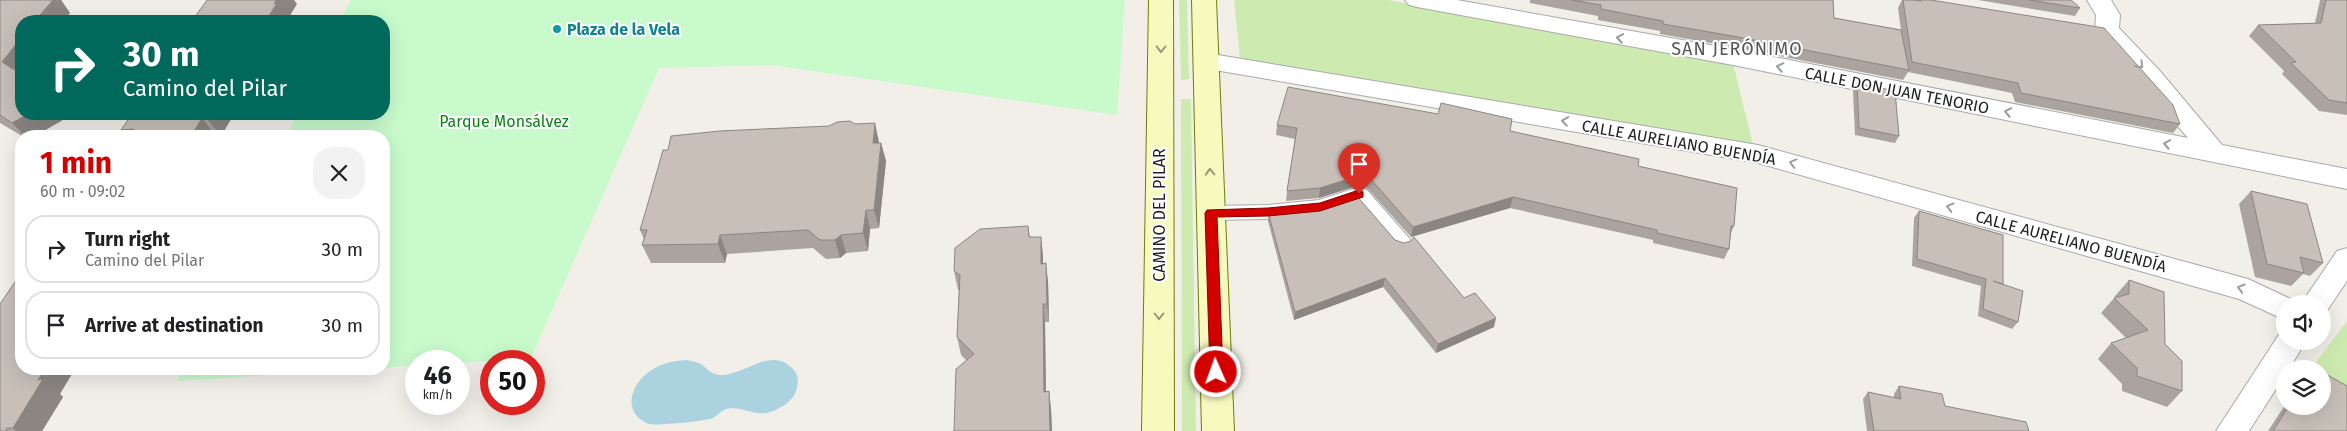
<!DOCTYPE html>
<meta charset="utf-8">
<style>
:root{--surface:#fff;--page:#f2f2f2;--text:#202124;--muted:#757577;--line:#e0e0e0;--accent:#d40000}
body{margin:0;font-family:"Fira Sans",sans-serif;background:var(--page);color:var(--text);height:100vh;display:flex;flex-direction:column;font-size:19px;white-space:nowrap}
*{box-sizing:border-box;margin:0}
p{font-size:16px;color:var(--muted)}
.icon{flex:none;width:28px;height:28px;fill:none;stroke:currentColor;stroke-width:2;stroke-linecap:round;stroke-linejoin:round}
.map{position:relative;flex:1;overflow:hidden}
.sheet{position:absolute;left:15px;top:130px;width:375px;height:245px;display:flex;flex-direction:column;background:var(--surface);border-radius:20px;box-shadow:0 5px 20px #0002}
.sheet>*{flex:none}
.guide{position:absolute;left:15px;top:15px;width:375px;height:105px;border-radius:20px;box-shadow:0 5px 20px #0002;background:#00695c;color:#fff;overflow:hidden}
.controls{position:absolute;left:2276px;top:295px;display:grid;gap:10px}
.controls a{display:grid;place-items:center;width:55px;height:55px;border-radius:50%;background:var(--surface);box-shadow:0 5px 20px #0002;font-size:25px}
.speed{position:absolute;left:405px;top:350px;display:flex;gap:10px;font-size:25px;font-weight:700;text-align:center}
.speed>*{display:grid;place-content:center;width:65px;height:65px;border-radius:50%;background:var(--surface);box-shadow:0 5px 20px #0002;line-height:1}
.speed small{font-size:12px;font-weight:400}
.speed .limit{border:8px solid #d22;background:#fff;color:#111}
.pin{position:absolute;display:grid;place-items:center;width:42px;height:42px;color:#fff;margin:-51px -21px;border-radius:50% 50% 50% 0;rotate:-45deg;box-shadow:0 0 5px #0007}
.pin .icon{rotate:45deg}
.me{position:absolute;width:55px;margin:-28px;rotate:358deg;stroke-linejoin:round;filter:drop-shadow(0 0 4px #0008)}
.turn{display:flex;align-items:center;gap:18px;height:105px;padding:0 25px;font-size:22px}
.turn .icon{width:65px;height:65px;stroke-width:2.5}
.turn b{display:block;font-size:35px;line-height:42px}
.round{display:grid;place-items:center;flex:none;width:52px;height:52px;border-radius:20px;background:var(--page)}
.summary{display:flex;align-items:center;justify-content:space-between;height:85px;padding:0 25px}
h1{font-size:30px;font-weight:700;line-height:38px;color:var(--accent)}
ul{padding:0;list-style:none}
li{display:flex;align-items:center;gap:15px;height:68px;margin:0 10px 8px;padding:0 15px;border:2px solid var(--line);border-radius:20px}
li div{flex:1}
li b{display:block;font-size:19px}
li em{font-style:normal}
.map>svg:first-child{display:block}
</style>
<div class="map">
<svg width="2347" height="431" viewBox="0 0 2347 431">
<rect width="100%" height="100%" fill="#f2efe9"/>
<!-- grass -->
<g fill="#cdebb0">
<polygon points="1179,0 1187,0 1189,79 1181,80"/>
<polygon points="1234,0 1389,0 1733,63 1753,145 1240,58"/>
<polygon points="1181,99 1191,99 1196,431 1182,431"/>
<polygon points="2347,321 2347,405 2323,391 2322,369 2311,369"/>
</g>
<!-- park -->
<g fill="#c8facc">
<polygon points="351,0 1125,0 1117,115 771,65 659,68 531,358 459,363 416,361 416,365 384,368 384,136 287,136 297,114 384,114 384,21 340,21"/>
<polygon points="183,369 365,369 177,381"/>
</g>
<!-- water -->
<path fill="#aad3df" d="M686,360c5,1 11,2 15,4 7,5 9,10 19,11 24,1 49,-28 71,-8 8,7 8,15 5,24 -2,7 -9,13 -15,16 -24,15 -35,-2 -55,2 -5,2 -8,6 -13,9 -6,3 -57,8 -64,6 -31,-12 -16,-46 8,-57 9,-5 19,-6 29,-7z"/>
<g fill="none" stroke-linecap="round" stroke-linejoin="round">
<defs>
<polygon id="service" points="1359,187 1366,189 1409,238 1412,243 1409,248 1402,250 1395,248 1355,202 1320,214 1268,219 1211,220 1204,218 1202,213 1204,208 1211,206 1268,205 1319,200"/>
<g id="minor">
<polygon points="1405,0 1457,0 1733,49 2188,138 2095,30 2096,15 2087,0 2111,0 2120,15 2119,28 2160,71 2222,145 2347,169 2347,189 1733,65 1417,7 1409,5"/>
<polygon points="1206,53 1758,145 2248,279 2295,301 2297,304 2285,304 2285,320 2239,299 1758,163 1197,67 1194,61 1197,55"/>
<polygon points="2347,248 2347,281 2326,312 2322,313 2322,304 2301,304 2337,251"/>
<polygon points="2285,331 2285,341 2306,341 2289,369 2285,369 2285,375 2249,431 2216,431 2280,333"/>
</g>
<g id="secondary">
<polygon points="1149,0 1173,0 1174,431 1142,431"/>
<polygon points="1192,0 1216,0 1234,431 1202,431"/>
</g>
</defs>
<!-- service casing -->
<use href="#service" stroke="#a9a9a9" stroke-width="2"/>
<!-- minor casing -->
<use href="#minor" stroke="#a9a9a9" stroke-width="2"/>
<!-- secondary casing -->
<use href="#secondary" stroke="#707d05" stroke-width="2"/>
<!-- service -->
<use href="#service" fill="#fff" fill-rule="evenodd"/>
<!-- minor -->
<use href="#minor" fill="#fff" fill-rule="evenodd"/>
<!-- secondary -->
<use href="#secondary" fill="#f7fabf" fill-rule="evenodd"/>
</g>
<!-- wall -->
<g fill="#aba49e">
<polygon points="0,0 61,0 70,13 63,21 21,21 21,114 73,114 35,136 22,136 0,123"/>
<polygon points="1530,0 1833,0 1834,18 1901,30 1898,8 1902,0 1918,1 1919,0 1931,0 2180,124 2173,133 2015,102 2012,93 1908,72 1903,80 1733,47 1660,34 1660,31 1598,20 1598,16 1530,3"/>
<polygon points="1978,0 2071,0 2080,8 2075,16"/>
<polygon points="2320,0 2347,0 2347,115 2319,111 2282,74 2284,71 2249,36 2258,25 2315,23"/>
<polygon points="1857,83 1899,136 1895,143 1855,135 1853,91"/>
<polygon points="234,114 221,136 126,136 121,130"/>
<polygon points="1277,125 1510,131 1638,166 1734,226 1731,233 1729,249 1724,259 1653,243 1653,240 1510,208 1411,237 1367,188 1360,185 1319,198 1286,201 1287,191 1295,139 1276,135"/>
<polygon points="879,142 879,143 881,143 886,161 879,228 870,229 868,251 846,253 840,258 826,259 813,248 727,254 725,263 651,263 642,245 644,239 640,230"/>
<polygon points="2251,191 2323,263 2310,276 2303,274 2291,286 2255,277 2239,204"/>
<polygon points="1919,211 2003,284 2018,322 2012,329 1978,316 1981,286 1912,266 1914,218"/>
<polygon points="1268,212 1395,240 1464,298 1494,327 1436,353 1383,287 1294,320 1268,221"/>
<polygon points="1028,226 1030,237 1043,255 1043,264 1048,281 1049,322 1045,322 1046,392 1049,392 1051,409 1052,431 954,431 966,360 961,355 957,337 959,290 958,290 954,271"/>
<polygon points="2129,280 2165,344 2182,391 2167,407 2122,391 2122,384 2098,359 2111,343 2126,338 2101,313 2115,297 2115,296"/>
<polygon points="1899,386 1945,406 2029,431 1867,431 1863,399 1868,392 1894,398 1894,394"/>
<polygon points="60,394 63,397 42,431 0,431"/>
<polygon points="2285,405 2285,406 2322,406 2347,431 2268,431"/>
</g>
<!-- shaded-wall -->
<g fill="#8b8681">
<polygon points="42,0 61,0 70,13 63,21 35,21"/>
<polygon points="276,0 294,0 297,4 288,19 289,21 266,21"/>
<polygon points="21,38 21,73 2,62"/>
<polygon points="28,114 73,114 35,136 25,136 12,123"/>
<polygon points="209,114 234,114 221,136 206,118"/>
<polygon points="202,118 216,136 191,136"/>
<polygon points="875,123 879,142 877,162 873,143"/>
<polygon points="881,143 886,161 879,228 874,210"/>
<polygon points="1361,175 1360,185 1319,198 1320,188"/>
<polygon points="1513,197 1510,208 1411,237 1413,227"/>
<polygon points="866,210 870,229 868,251 863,233"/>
<polygon points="720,235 727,254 725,263 718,244"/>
<polygon points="841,235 846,253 840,258 835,240"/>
<polygon points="1041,237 1043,255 1043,282 1041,264"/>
<polygon points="1046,263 1048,281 1049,322 1047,304"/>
<polygon points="1385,278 1383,287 1294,320 1295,312"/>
<polygon points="1043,304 1045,322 1046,410 1044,392"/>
<polygon points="1496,318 1494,327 1436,353 1438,344"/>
<polygon points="45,369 75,369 60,394 63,397 42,431 16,431 13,428 38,380"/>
<polygon points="1049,391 1051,409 1052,431 1050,431"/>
</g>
<!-- building -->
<g fill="#c7bfb8" stroke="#8b8681">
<polygon points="0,0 53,0 35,21 21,21 21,38 2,62 21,74 21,114 28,114 12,123 0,115"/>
<polygon points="207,0 276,0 274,4 277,3 266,21 192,21"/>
<polygon points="1572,0 1833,0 1834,18 1901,30 1909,70 1738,37 1663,24 1663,21 1601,9 1601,5"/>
<polygon points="1903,0 1912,0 1921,1 1920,0 1931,0 2104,28 2173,105 2180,124 2021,93 2018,83 1912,62"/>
<polygon points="2029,0 2071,0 2080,8"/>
<polygon points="2326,0 2347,0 2347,103 2329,100 2291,63 2296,62 2258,25 2321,23"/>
<polygon points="1857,83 1895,91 1899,136 1859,128"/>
<polygon points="1288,87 1438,114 1441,103 1512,119 1510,131 1639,159 1638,166 1737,188 1734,226 1731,226 1729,249 1657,233 1657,230 1513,197 1413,227 1369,177 1361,175 1320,188 1287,191 1297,128 1277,125"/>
<polygon points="132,114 209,114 206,118 202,118 191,136 129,136 134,129 121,130"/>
<polygon points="850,121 855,124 875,123 873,143 881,143 874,210 866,210 863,233 841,235 835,240 820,240 808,230 720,235 718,244 642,245 647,230 640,230 648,203 663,150 668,150 671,136 720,131 829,126 837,122"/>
<polygon points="2251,191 2307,204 2323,263 2300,257 2304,273 2267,264"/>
<polygon points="1356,195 1395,240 1404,243 1411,241 1414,237 1464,298 1475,293 1496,318 1438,344 1385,278 1295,312 1268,212 1321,207"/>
<polygon points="1919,211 2003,235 2003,284 1993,281 2023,291 2018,322 1983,309 1986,279 1917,259"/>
<polygon points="1028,226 1029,237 1041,237 1041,264 1046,263 1047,304 1043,304 1044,392 1049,391 1050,431 954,431 956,369 974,354 957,337 960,275 954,271 955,248 980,229"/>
<polygon points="21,273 21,369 45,369 38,380 43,379 13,428 7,428 6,431 0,431 0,304"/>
<polygon points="2129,280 2164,292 2165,344 2182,361 2182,391 2137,376 2137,368 2111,343 2148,330 2114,298 2129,294"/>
<polygon points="2322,372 2347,386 2347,431 2273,431 2289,406 2322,406"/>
<polygon points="1899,386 1942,394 1945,406 2026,422 2029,431 1874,431 1868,392 1901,399"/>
</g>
<!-- one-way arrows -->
<defs><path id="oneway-chevron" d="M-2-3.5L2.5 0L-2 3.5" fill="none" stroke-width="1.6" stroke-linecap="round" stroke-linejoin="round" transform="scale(1.25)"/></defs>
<g stroke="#9c9c9c">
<use href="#oneway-chevron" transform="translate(1620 38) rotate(-170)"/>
<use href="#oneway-chevron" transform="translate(2140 65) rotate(47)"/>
<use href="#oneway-chevron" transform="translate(1780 67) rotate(-169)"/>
<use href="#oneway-chevron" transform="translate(2008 112) rotate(-169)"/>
<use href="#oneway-chevron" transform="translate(1565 121) rotate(-171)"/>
<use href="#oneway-chevron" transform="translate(2167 144) rotate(-169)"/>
<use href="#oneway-chevron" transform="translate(1793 163) rotate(-165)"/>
<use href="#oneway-chevron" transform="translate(1950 207) rotate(-165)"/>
<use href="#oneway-chevron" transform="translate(2241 288) rotate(-164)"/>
</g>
<g stroke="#979978">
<use href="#oneway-chevron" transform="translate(1161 49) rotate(91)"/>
<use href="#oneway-chevron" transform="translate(1210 172) rotate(-92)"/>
<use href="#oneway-chevron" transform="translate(1159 316) rotate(90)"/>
</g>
<!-- route -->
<polygon fill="#d40000" stroke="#8a0000" points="1359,190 1363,192 1363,197 1320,211 1268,216 1217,217 1223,372 1221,375 1212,375 1210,372 1205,213 1207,210 1268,208 1320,203"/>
<!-- markers -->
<circle fill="#0f9aa8" stroke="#fff" stroke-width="2" cx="557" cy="29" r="5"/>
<g text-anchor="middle" stroke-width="4" stroke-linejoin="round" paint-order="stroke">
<!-- culture labels -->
<g font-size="16" font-weight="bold" fill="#0d838f" stroke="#fff" text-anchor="start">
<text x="567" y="35">Plaza de la Vela</text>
</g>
<!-- street labels -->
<g font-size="16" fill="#222" stroke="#fff">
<text transform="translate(1897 90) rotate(11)" y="6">CALLE DON JUAN TENORIO</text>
<text transform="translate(1679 142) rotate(10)" y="6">CALLE AURELIANO BUENDÍA</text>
<text transform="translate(1159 215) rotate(-90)" y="6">CAMINO DEL PILAR</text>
<text transform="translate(2071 241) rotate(15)" y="6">CALLE AURELIANO BUENDÍA</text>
</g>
<!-- park labels -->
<g font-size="16" fill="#0c8416" stroke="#fff">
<text x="504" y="127">Parque Monsálvez</text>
</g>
<!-- neighbourhood labels -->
<g font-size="18" letter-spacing="1" fill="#555" stroke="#fff">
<text x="1737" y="55">SAN JERÓNIMO</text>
</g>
</g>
</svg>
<div class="controls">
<a><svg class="icon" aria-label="sound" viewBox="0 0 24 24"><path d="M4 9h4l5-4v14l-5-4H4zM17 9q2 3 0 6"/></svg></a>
<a><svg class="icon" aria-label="layers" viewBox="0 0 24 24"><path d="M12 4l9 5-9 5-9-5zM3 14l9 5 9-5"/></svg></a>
</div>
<div class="speed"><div>46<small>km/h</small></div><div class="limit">50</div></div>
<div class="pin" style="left:1359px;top:194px;background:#d93025"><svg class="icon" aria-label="arrive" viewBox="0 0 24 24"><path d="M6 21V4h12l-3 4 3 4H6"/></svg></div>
<svg class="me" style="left:1216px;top:372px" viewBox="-20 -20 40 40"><circle r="17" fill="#d40000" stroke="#fff" stroke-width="3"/><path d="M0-11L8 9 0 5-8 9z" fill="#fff"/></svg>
<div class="guide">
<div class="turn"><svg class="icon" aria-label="right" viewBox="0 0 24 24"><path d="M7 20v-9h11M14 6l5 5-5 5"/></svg><div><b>30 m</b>Camino del Pilar</div></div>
</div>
<section class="sheet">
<div class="summary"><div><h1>1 min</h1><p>60 m · 09:02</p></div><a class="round"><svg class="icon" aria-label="close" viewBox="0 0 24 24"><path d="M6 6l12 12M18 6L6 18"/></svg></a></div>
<ul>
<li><svg class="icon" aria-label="right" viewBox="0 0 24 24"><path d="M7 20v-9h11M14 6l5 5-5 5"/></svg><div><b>Turn right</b><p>Camino del Pilar</p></div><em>30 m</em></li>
<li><svg class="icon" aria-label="arrive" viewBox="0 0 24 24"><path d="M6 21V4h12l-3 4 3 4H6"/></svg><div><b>Arrive at destination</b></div><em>30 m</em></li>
</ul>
</section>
</div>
